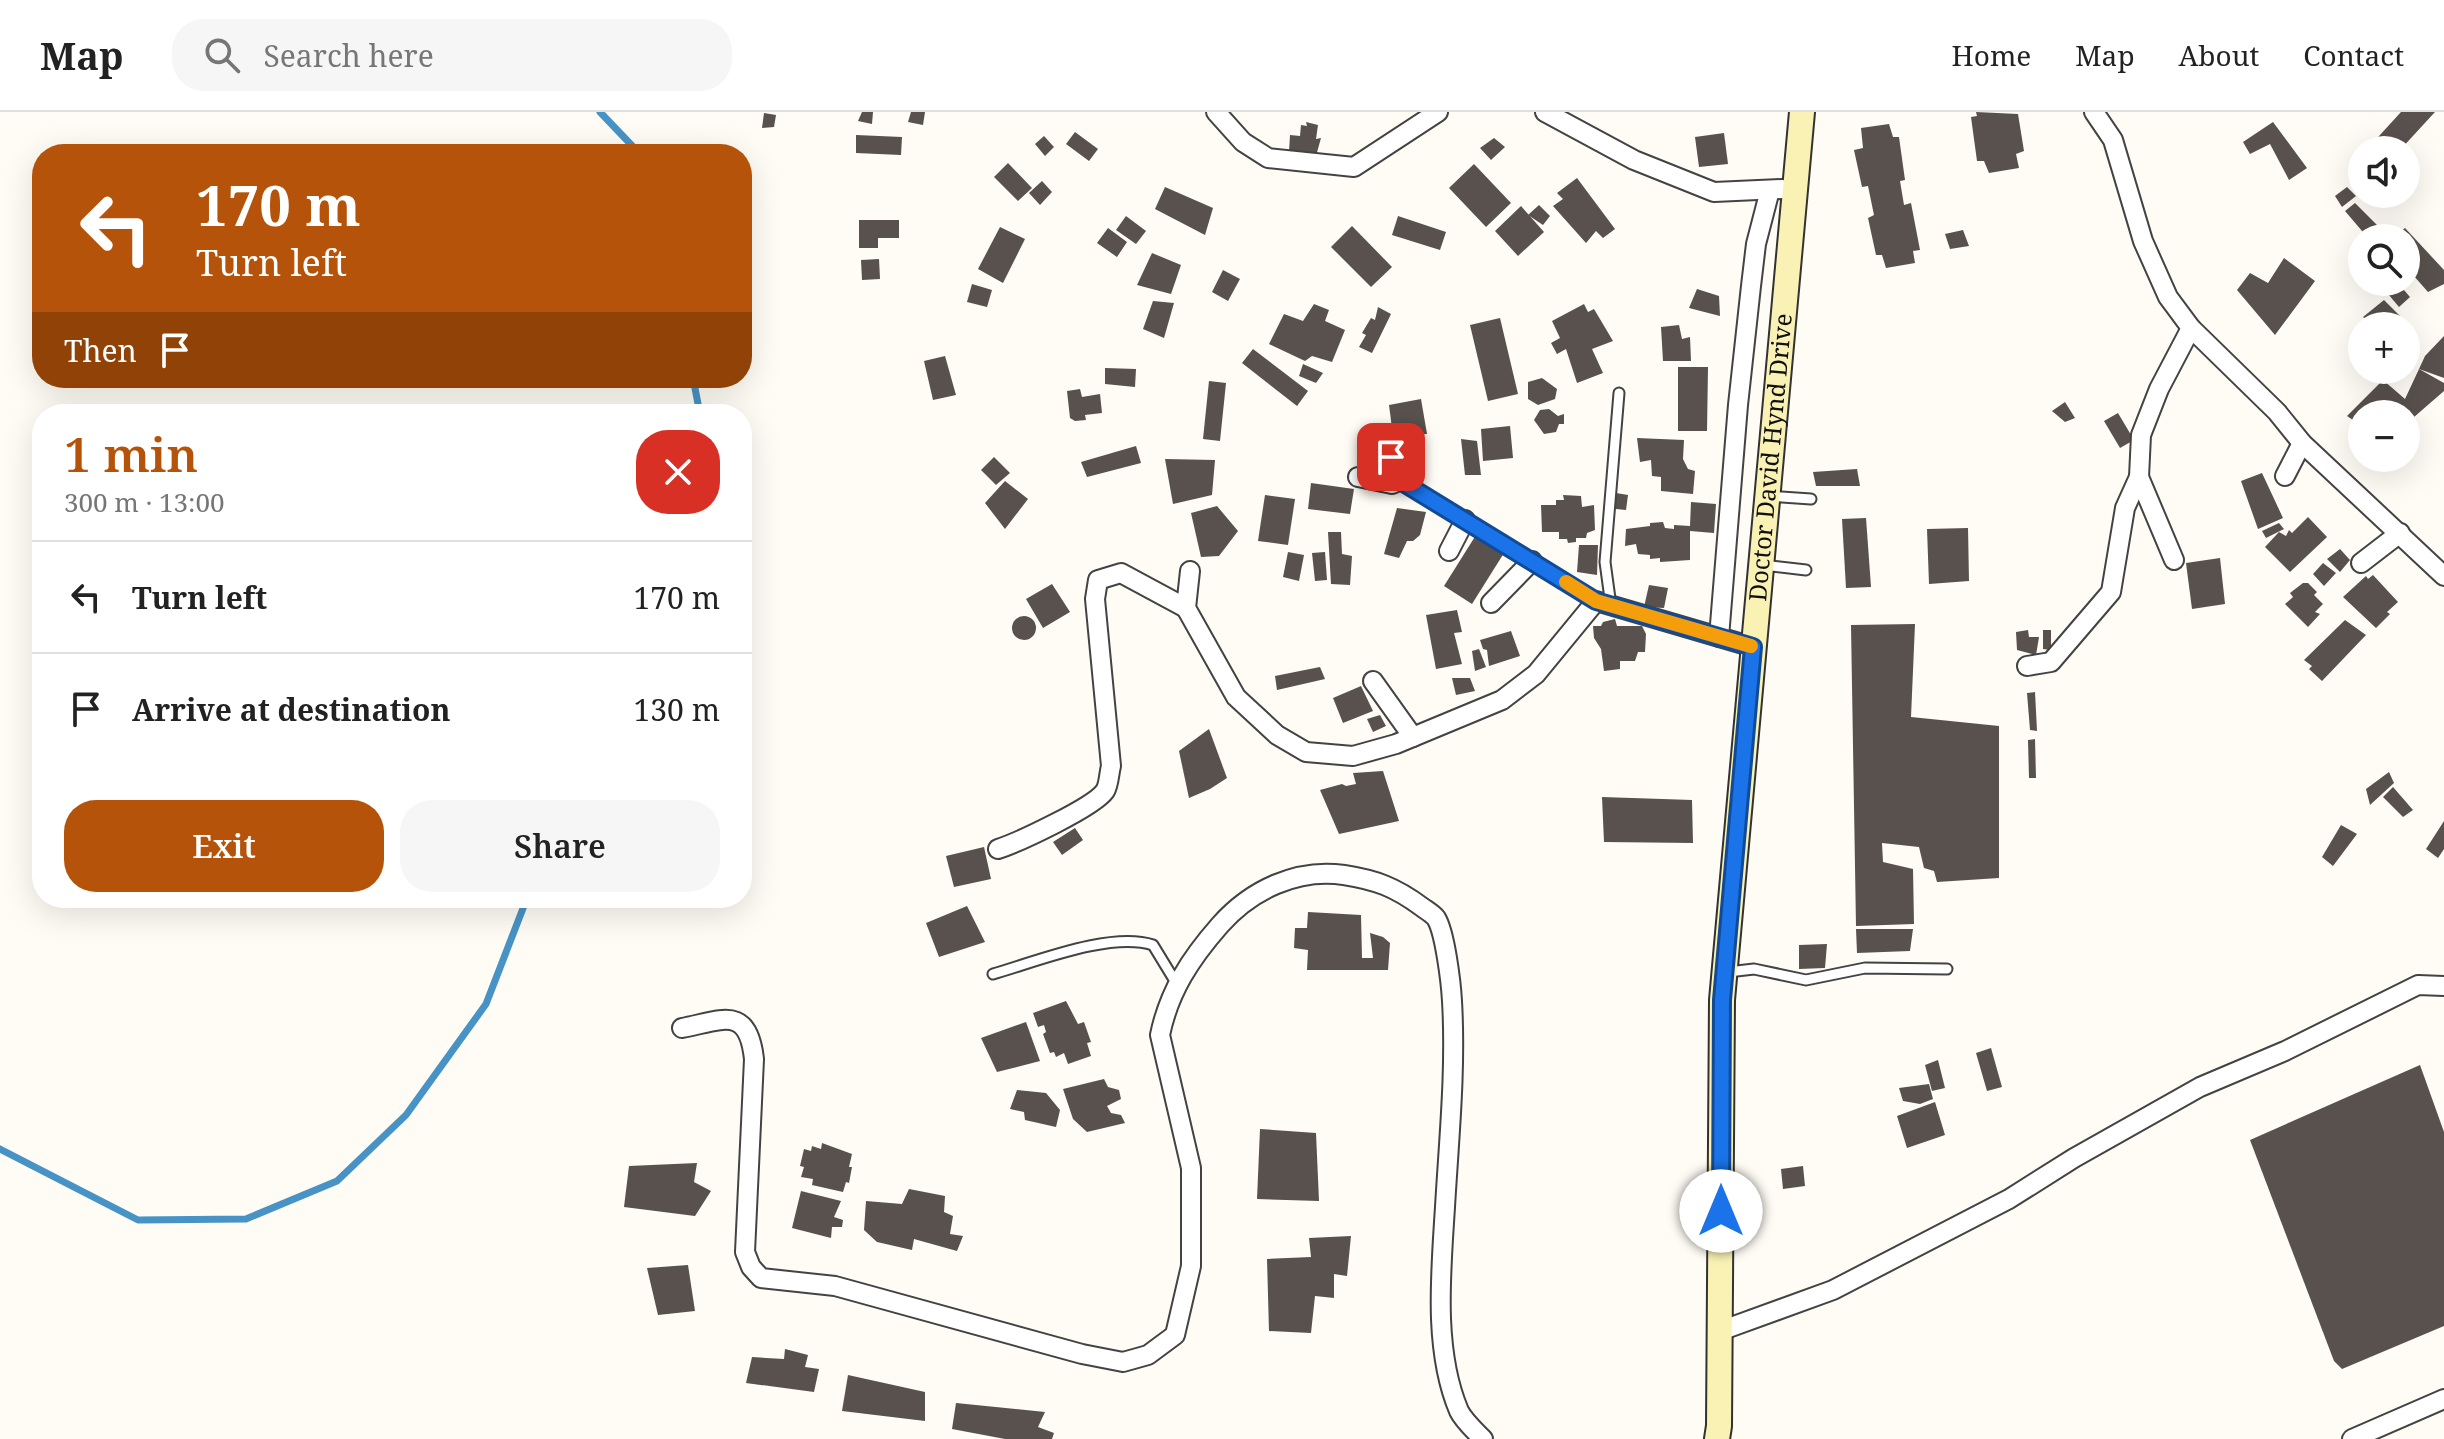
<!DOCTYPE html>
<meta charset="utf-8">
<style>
:root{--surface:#fff;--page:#f6f6f6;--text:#222;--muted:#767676;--line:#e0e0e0;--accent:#b45309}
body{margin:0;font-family:"Noto Serif",serif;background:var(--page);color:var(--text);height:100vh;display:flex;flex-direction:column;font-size:30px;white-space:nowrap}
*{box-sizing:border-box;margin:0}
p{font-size:26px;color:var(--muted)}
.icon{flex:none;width:44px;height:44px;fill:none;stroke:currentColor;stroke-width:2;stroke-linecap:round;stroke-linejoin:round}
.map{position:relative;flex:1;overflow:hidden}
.side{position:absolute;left:32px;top:292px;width:720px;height:504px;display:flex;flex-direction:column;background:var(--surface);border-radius:32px;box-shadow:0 8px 32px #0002}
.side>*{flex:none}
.top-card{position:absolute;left:32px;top:32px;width:720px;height:244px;border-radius:32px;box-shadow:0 8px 32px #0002;background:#b45309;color:#fff;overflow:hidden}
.buttons{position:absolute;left:2348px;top:24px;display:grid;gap:16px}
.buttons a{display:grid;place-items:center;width:72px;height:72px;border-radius:50%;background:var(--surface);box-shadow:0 8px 32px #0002;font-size:40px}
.pin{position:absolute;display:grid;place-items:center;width:68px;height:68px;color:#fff;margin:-34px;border-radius:16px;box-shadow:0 4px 12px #0006}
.me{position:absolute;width:88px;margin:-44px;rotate:0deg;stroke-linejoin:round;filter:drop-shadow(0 0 6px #0008)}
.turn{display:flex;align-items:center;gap:28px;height:168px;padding:0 32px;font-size:36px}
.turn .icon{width:104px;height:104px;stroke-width:2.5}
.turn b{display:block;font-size:56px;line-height:68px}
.then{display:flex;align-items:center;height:76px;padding:0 32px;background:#0003;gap:16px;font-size:30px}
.round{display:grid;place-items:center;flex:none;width:84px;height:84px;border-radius:32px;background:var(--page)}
.overview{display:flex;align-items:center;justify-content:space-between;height:136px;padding:0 32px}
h1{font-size:48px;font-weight:600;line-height:60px;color:var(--accent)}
.primary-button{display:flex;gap:16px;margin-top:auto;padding:16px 32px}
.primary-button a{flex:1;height:92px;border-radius:32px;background:var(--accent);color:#fff;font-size:32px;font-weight:600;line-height:92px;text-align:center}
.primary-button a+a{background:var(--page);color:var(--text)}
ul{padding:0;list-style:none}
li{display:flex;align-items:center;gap:24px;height:112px;padding:0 32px;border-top:2px solid var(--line)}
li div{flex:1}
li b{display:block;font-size:30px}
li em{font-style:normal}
header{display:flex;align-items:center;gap:48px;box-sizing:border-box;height:112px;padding:0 40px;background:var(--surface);border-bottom:2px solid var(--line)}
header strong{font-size:38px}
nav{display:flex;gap:44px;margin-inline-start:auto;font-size:28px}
.search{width:560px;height:72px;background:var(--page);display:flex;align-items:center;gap:20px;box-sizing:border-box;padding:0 28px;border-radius:32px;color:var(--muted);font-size:30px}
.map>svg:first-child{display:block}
</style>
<header>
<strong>Map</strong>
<div class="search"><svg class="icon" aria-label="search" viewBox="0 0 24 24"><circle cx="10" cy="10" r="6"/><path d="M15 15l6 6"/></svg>Search here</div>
<nav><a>Home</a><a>Map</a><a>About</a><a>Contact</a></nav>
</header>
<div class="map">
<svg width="2444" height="1327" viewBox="0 0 2444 1327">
<rect width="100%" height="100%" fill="#fefcf4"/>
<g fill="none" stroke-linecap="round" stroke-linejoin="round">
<!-- stream -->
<g stroke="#4893c5" stroke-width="7">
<polyline points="600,0 640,42"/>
<polyline points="693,266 700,302"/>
<polyline points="0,1037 138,1108 246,1107 337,1069 406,1003 486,892 527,786"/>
</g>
</g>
<!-- building -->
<g fill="#58514d">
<polygon points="862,0 873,0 872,12 858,9"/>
<polygon points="911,0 925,0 923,13 908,10"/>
<polygon points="1976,0 2018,2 2024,39 2016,42 2019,56 1989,61 1984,49 1977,49 1971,5 1977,4"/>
<polygon points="2401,0 2435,0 2400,38 2374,38 2369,35"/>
<polygon points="764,1 776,3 774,15 762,16"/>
<polygon points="1306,10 1318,13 1316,27 1321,26 1316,44 1289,40 1290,23 1300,24 1301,13 1307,14"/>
<polygon points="2273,10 2307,56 2289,68 2270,32 2250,42 2243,30"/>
<polygon points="1889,12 1893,25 1899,25 1905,68 1900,69 1904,93 1911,91 1920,138 1913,139 1915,151 1886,156 1882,143 1876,143 1868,106 1874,103 1868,74 1862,75 1854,38 1863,36 1861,16"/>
<polygon points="1075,20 1098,37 1089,49 1066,32"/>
<polygon points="1724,21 1728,52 1699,55 1695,25"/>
<polygon points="856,23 902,25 901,43 856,41"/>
<polygon points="1044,24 1054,35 1045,44 1035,32"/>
<polygon points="1494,26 1505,35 1491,48 1480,36"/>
<polygon points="1008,51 1032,76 1018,89 994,65"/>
<polygon points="1474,52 1511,91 1486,115 1449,76"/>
<polygon points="1577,66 1615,117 1603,126 1596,119 1586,131 1553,94 1563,87 1557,81"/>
<polygon points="1042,69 1052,80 1040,93 1029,81"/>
<polygon points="1165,75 1213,96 1205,123 1155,97"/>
<polygon points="2347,75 2356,84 2342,95 2335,84"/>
<polygon points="2355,91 2380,116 2368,126 2345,99"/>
<polygon points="1539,93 1550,104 1543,113 1528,103"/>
<polygon points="1521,94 1544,120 1518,144 1495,119"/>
<polygon points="1126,104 1146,119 1136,132 1116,118"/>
<polygon points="1398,104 1446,120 1440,138 1392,123"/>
<polygon points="859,108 899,108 899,126 878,126 878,136 859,136"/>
<polygon points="1352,114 1392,155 1371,175 1331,135"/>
<polygon points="1000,115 1025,127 1003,171 978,157"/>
<polygon points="1108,116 1127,130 1117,145 1097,131"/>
<polygon points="2405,116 2444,158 2444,172 2428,180 2406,155 2406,126 2392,126"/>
<polygon points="1963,118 1969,134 1950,137 1945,122"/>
<polygon points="1152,141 1181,153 1171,182 1137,173"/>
<polygon points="2284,146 2315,169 2275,223 2237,178 2250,161 2268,171"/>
<polygon points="879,147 880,167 862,168 861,148"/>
<polygon points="1223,158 1240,167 1228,189 1212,180"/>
<polygon points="2378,170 2397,170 2410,185 2399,195"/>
<polygon points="972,172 992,178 987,195 967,190"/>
<polygon points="1697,177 1719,184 1720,204 1689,196"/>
<polygon points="2384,188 2400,204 2390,214 2373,214 2363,205"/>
<polygon points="1153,189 1174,191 1164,226 1143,217"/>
<polygon points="1314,192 1329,198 1325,209 1345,218 1332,250 1312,244 1305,249 1269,232 1284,202 1303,209"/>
<polygon points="1584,192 1588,200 1594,197 1613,229 1592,237 1603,261 1577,271 1566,237 1557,242 1551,231 1560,226 1552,209"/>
<polygon points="1378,195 1391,202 1372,241 1359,235 1366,223 1362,221 1371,206 1375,208"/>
<polygon points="1500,206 1518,282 1488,289 1470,213"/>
<polygon points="1679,213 1682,227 1690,225 1691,249 1663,249 1661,215"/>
<polygon points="2444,224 2444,266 2419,257 2425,244"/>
<polygon points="1253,237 1308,279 1297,294 1242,251"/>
<polygon points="945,244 956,283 933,288 924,249"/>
<polygon points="1303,252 1323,261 1316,271 1299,264"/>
<polygon points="1678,255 1708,255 1707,319 1678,319"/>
<polygon points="1105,256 1136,257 1135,275 1105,272"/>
<polygon points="2419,257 2444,271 2444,279 2406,312 2406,302 2362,302 2362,314 2347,304 2383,268 2405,287"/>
<polygon points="1542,266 1557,277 1555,287 1538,293 1528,287 1528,270"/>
<polygon points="1209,269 1226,271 1220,329 1203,327"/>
<polygon points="1080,277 1082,285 1100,282 1102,301 1085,303 1086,308 1075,309 1070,306 1067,279"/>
<polygon points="1421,287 1427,322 1393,324 1389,293"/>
<polygon points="2065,290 2075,306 2065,310 2052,299"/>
<polygon points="1549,297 1558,304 1564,302 1564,312 1559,312 1556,320 1544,322 1534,308 1540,298"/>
<polygon points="2118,301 2134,328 2120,336 2104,309"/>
<polygon points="1510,314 1513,346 1483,349 1481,317"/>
<polygon points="1637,326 1684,328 1683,347 1688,357 1695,359 1693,382 1661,379 1661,365 1652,364 1651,348 1640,350"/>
<polygon points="1461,327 1477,329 1481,363 1465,363"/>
<polygon points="1136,334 1141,351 1087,365 1081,350"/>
<polygon points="994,345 1010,361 996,373 981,358"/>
<polygon points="1165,347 1215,348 1212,383 1173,392"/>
<polygon points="1857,357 1860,374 1816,374 1813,360"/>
<polygon points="2262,361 2283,406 2258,417 2241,369"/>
<polygon points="1005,369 1028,387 1005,417 985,391"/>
<polygon points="1311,371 1354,377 1350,402 1308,397"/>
<polygon points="1616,381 1628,383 1626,398 1616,397"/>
<polygon points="1265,383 1295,387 1288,433 1258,429"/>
<polygon points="1563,383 1581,384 1582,395 1594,393 1595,418 1587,421 1586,426 1576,426 1576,430 1568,431 1567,427 1559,427 1559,420 1542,420 1541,393 1556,393 1556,388 1564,388"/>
<polygon points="1691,390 1716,392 1714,421 1690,419 1690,448 1660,450 1660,446 1650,447 1650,443 1638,442 1636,432 1625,434 1626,417 1650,414 1650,411 1663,410 1665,416 1674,417 1674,413 1690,414"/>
<polygon points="1217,394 1238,419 1219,444 1201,445 1191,401"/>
<polygon points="1397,396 1426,400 1420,423 1413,429 1407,429 1399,446 1384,442"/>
<polygon points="2308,405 2327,425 2290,460 2265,435 2279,420 2286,424 2289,418 2292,421"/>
<polygon points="1866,406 1871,475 1846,476 1842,407"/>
<polygon points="2279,411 2284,417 2266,426 2262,419"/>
<polygon points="1968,416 1969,469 1929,472 1927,417"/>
<polygon points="1328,420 1341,420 1342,442 1352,444 1350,473 1331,472"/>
<polygon points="1476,423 1504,441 1472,492 1444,474"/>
<polygon points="1579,433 1598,433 1597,463 1577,460"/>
<polygon points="2340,437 2350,448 2340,460 2327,447"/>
<polygon points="1288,440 1304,443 1299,469 1283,465"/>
<polygon points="1325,440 1327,468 1315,469 1312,441"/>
<polygon points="2220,446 2225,492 2192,497 2186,451"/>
<polygon points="2323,451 2336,461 2324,474 2313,462"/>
<polygon points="2373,463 2398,490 2387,500 2390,502 2376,516 2343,485 2366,464 2368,467"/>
<polygon points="2303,471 2308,471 2317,480 2314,483 2323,492 2315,500 2320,502 2308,515 2285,492 2293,485 2290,481"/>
<polygon points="1052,472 1070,500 1043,516 1026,487"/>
<polygon points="1649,473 1668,476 1664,496 1644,495"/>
<polygon points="1457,498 1462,520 1454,521 1462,552 1436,557 1426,503"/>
<circle cx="1024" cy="516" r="12"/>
<polygon points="1615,507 1617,514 1642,514 1646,522 1645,540 1638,540 1635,549 1620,549 1620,557 1604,559 1601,537 1594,526 1593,514 1601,514 1603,510"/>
<polygon points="2345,508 2366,523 2322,569 2309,557 2312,554 2304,548"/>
<polygon points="1915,512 1911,605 1999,614 1999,766 1937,770 1934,759 1924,756 1919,735 1882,731 1883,750 1913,757 1914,812 1856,814 1851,513"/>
<polygon points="2028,518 2029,525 2039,525 2036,543 2017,538 2016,520"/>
<polygon points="2043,518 2051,518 2051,538 2043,537"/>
<polygon points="1511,519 1520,544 1489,554 1487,538 1483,537 1480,528"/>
<polygon points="1479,537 1486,555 1475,559 1472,539"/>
<polygon points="1320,555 1325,567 1277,578 1275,564"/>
<polygon points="1452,566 1470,566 1475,579 1456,583"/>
<polygon points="1361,574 1373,599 1343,611 1333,586"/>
<polygon points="2035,580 2037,619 2030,618 2027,581"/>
<polygon points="1380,603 1386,614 1373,620 1367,607"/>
<polygon points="1209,617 1227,666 1210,677 1189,686 1179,639"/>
<polygon points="2035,627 2036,666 2029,666 2028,628"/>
<polygon points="1383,659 1399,709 1339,722 1320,678 1342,672 1346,674 1356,672 1353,661"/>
<polygon points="2389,660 2394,671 2370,693 2366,677"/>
<polygon points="2393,675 2413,698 2403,705 2383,685"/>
<polygon points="1602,685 1692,688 1693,731 1604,730"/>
<polygon points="2444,709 2444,737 2438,746 2426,737"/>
<polygon points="2341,713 2357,722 2333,754 2322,745"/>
<polygon points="1075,716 1083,728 1062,743 1053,730"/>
<polygon points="984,735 991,767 954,775 946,744"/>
<polygon points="967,794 985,830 939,845 926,811"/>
<polygon points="1308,800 1361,803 1362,846 1373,846 1370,821 1383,825 1390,831 1388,858 1307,858 1308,838 1294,836 1295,816 1307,816"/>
<polygon points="1856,817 1913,817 1910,839 1857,841"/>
<polygon points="1827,832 1825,856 1799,857 1799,833"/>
<polygon points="1066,889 1078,912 1084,910 1091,930 1087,931 1091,944 1068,952 1064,941 1056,945 1054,940 1050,941 1043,922 1046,920 1044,913 1038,915 1033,901"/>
<polygon points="1026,910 1040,949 997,960 981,926"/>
<polygon points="1991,936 2002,975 1987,979 1976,941"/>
<polygon points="1938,948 1945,976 1932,979 1925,953"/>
<polygon points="2420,953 2444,1020 2444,1214 2342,1257 2334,1249 2250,1028"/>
<polygon points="1104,967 1108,975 1119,978 1121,987 1107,994 1111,1001 1121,1003 1125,1011 1087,1020 1073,1007 1063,977"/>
<polygon points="1929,972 1933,987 1920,992 1903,989 1899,976"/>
<polygon points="1017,978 1046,981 1060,998 1056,1015 1025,1008 1024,1000 1010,997"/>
<polygon points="1935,990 1945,1023 1907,1036 1897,1004"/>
<polygon points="1260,1017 1316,1021 1319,1089 1257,1087"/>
<polygon points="822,1031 852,1042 849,1055 852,1055 849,1071 846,1070 843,1080 812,1073 813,1067 801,1065 804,1055 800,1054 804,1037 811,1039 812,1034 821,1037"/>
<polygon points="697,1051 694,1070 711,1079 695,1104 624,1095 629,1054"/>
<polygon points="1803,1054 1805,1074 1783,1077 1781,1057"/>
<polygon points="909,1077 945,1084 944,1100 953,1104 950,1122 963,1124 957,1139 914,1127 912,1138 877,1130 864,1118 866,1089 902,1092"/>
<polygon points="801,1079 841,1089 834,1105 843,1108 842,1115 832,1115 831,1126 792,1116"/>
<polygon points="1351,1124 1347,1164 1334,1162 1334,1186 1315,1184 1311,1221 1269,1219 1267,1147 1311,1145 1309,1126"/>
<polygon points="688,1153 695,1199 658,1203 647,1156"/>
<polygon points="785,1237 808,1243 805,1255 819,1257 814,1280 746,1271 752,1245 784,1247"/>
<polygon points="848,1263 925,1280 925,1309 842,1299"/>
<polygon points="956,1291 1045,1300 1038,1315 1054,1321 1052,1327 1005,1327 952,1317"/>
</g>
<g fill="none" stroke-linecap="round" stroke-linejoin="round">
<defs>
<g id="service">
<polyline points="1398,367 1596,489"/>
<polyline points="1767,384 1811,387"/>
<polyline points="1763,453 1806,458"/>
<polyline points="1611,494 1605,450 1619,281"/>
<polyline points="1728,860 1754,857 1806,868 1865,856 1947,857"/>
<path d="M993,862c42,-12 118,-43 160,-29l25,41"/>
</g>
<g id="minor">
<polyline points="1216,0 1243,30 1268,46 1354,55 1438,0"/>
<polyline points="1545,0 1634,48 1714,80 1782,77"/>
<polyline points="2094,0 2113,28 2143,129 2168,185 2191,216 2277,300 2302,331 2444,464"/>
<polyline points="1391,345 1394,365"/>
<polyline points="2285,364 2302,331"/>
<polyline points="1358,365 1392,372 1401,368"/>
<polyline points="2139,365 2174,448"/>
<polyline points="1449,439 1465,408"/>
<polyline points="2361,451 2400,421"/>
<polyline points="1190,459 1186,496 1236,585 1277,623 1306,640 1353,644 1396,632 1502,588 1536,562 1596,489 1753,535"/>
<polyline points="1491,491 1532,449"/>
<polyline points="1719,525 1738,293 1751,174 1756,132 1770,78"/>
<polyline points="2027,554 2051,550 2111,480 2125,396 2139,365 2141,323 2159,277 2191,216"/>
<polyline points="1373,569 1413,625"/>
<path d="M998,737c21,-7 96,-42 107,-58 4,-6 4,-18 6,-25l-16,-167 3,-19 23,-7 65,35"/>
<path d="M682,916c41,-8 66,-23 72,31l-9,193 6,15 10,11 74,8 247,68 41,8 25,-7 27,-20 16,-69v-98l-31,-133c9,-44 31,-77 60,-110 31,-35 77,-57 124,-50 32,5 51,12 78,32 4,3 11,7 14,11 9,14 15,65 16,83 4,69 -3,137 -7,206 -4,65 -12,143 14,204 5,10 16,20 24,28"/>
<polyline points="1720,1219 1833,1178 2009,1087 2074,1046 2200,975 2285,939 2418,873 2444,874"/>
<polyline points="2352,1327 2444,1287"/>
</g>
<g id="secondary">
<path id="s1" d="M1717,1327l2,-13 3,-426 80,-888"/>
</g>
</defs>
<!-- service casing -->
<use href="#service" stroke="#434343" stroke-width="13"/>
<!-- minor casing -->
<use href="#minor" stroke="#434343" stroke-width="22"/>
<!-- secondary casing -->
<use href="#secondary" stroke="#323232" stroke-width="28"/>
<!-- service -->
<use href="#service" stroke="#fff" stroke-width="9"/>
<!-- minor -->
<use href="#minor" stroke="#fff" stroke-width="18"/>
<!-- secondary -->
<use href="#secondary" stroke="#f9f2b4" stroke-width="24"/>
</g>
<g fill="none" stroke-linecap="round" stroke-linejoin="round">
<defs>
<polyline id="route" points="1391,345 1394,365 1596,489 1753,535 1722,888 1721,1099"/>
</defs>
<!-- route casing -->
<use href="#route" stroke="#114b97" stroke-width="20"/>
<!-- route -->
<use href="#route" stroke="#1a73e8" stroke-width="14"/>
<!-- slow -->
<polyline stroke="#f59e0b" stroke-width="14" points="1566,470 1596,489 1751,534"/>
</g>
<g text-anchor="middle" stroke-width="8" stroke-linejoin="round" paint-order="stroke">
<!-- street labels -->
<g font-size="24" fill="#101010" stroke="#fff">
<text dy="8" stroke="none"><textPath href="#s1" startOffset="984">Doctor David Hynd Drive</textPath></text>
</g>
</g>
</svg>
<div class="buttons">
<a><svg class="icon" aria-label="sound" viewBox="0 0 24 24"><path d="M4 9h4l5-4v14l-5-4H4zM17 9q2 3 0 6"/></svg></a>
<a><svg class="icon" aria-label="search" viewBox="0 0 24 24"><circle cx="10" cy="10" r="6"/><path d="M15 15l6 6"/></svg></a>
<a>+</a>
<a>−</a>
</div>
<div class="pin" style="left:1391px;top:345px;background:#d93025"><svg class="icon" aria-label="arrive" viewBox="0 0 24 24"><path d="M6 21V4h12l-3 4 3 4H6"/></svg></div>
<svg class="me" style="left:1721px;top:1099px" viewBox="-20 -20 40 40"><circle r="19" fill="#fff"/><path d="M0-13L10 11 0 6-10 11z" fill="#1a73e8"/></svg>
<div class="top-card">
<div class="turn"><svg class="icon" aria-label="left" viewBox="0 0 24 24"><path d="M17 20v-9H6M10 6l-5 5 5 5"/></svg><div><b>170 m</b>Turn left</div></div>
<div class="then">Then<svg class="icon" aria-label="arrive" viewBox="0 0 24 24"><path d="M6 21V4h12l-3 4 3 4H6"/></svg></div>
</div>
<section class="side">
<div class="overview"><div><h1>1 min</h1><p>300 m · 13:00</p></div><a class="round" style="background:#d93025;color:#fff"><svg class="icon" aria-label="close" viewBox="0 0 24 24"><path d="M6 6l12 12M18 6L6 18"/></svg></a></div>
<ul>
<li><svg class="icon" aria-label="left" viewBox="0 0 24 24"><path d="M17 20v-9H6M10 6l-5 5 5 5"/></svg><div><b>Turn left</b></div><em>170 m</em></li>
<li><svg class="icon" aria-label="arrive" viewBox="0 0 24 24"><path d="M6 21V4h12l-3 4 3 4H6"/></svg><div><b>Arrive at destination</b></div><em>130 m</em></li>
</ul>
<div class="primary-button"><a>Exit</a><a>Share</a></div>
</section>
</div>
